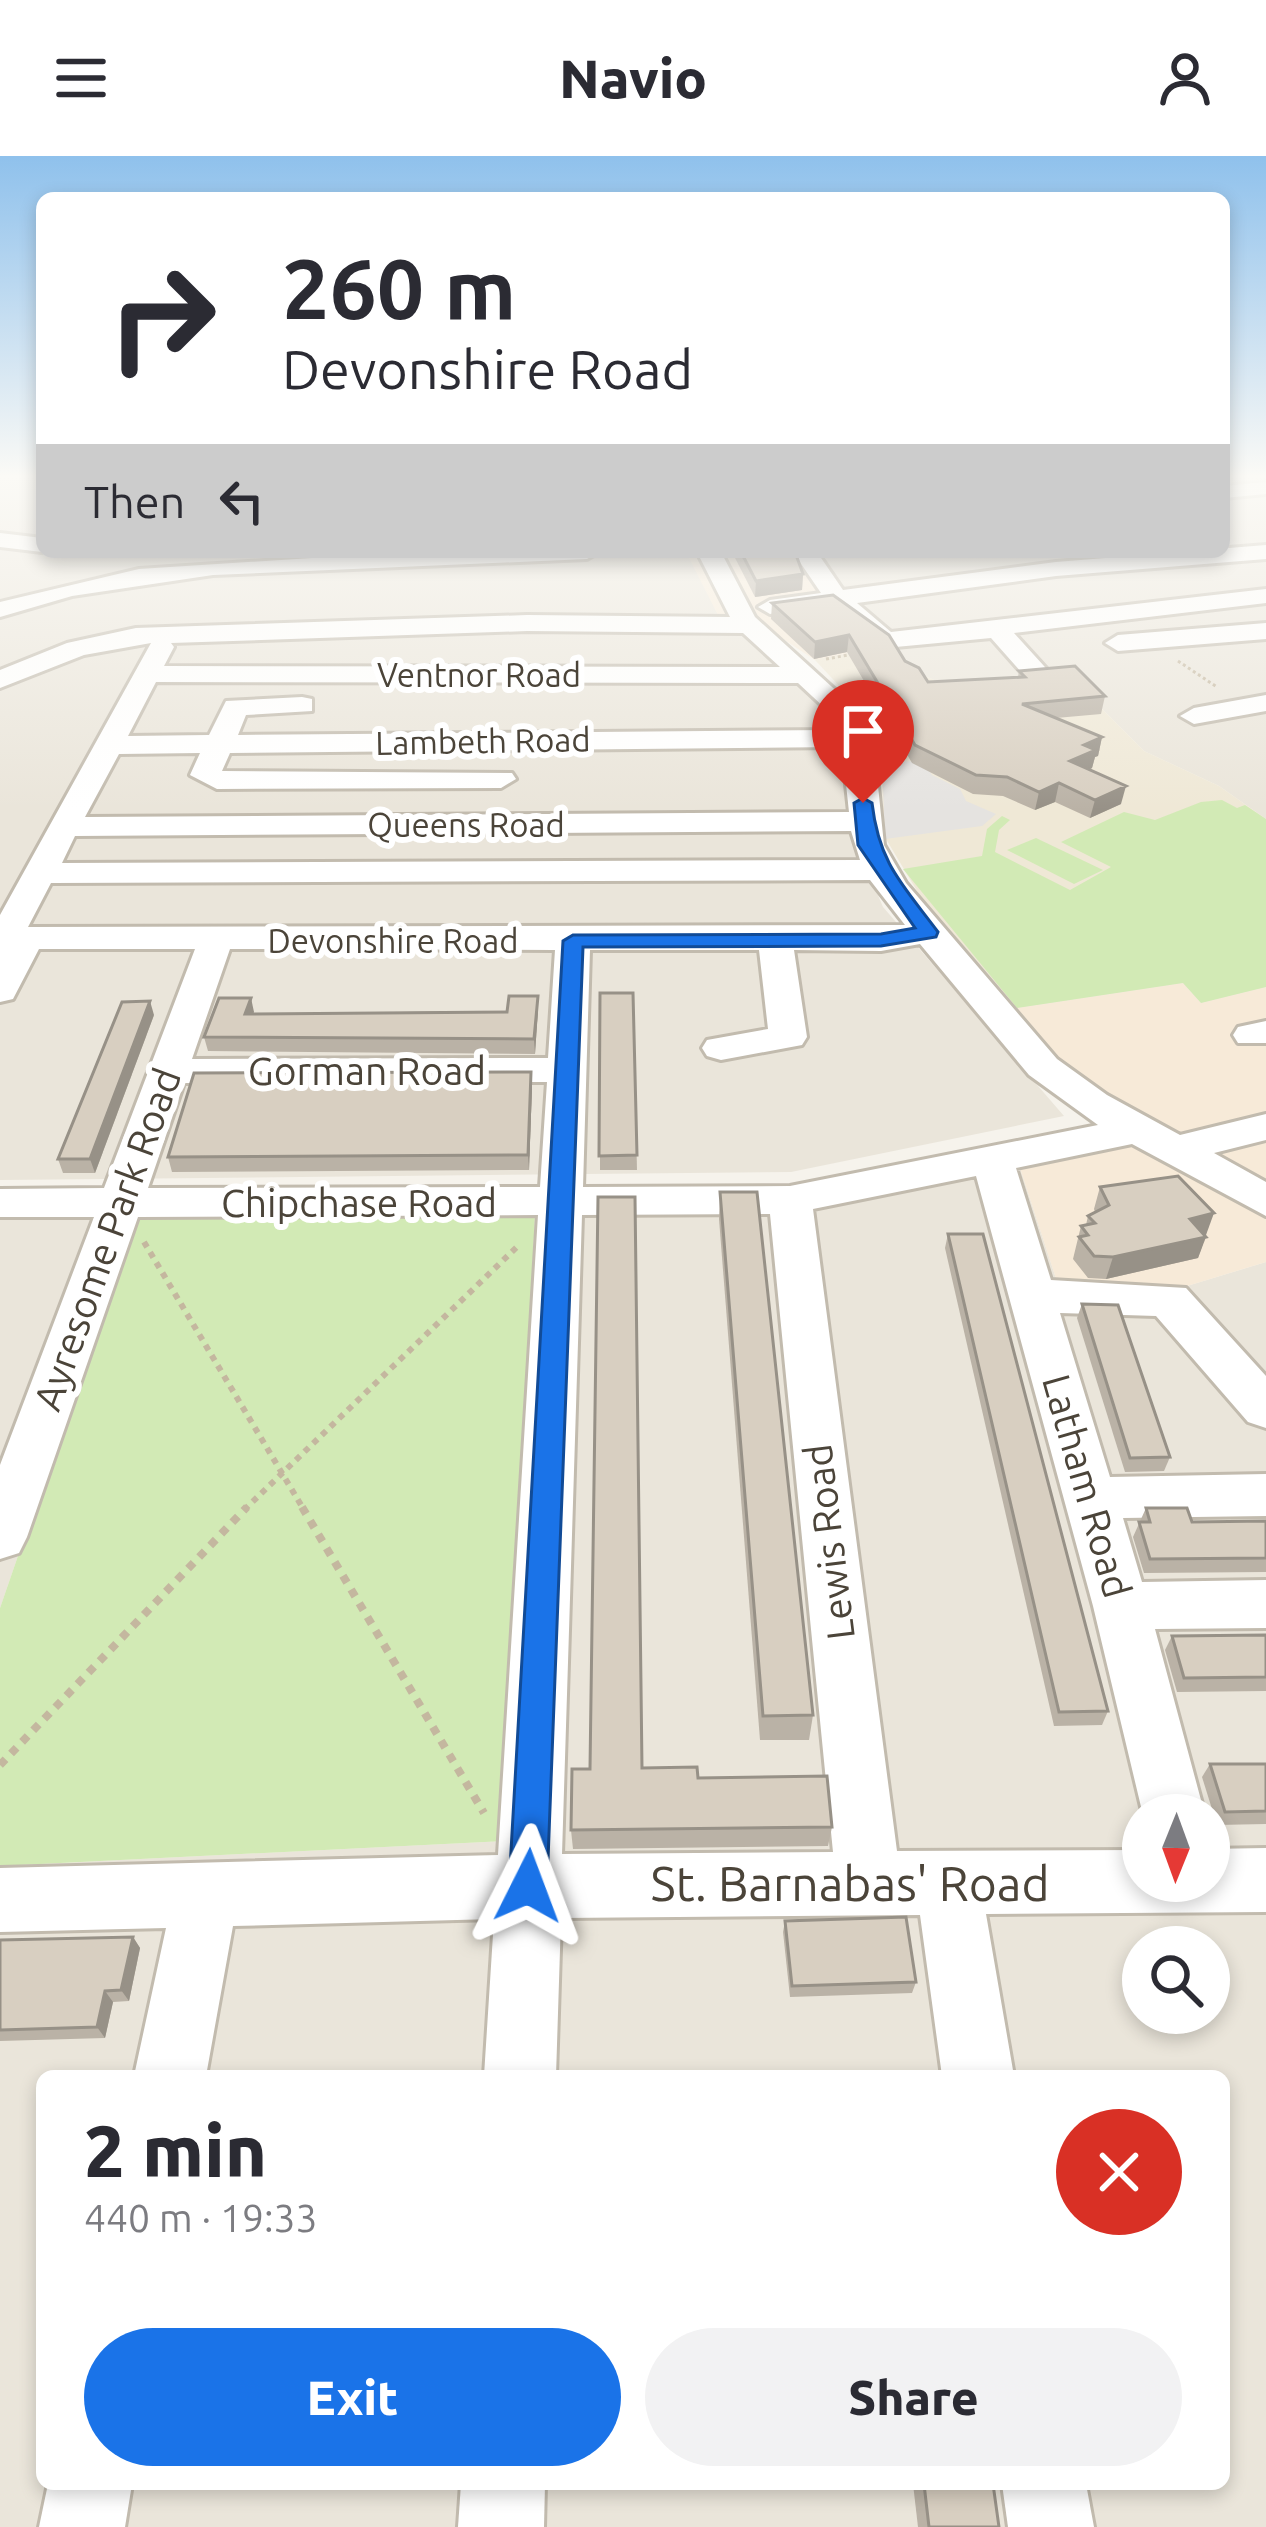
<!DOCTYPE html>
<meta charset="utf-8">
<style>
:root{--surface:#fff;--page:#f2f2f3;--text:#2b2b33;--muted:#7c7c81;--accent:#1a73e8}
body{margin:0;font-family:Ubuntu,sans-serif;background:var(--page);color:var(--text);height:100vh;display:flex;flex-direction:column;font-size:45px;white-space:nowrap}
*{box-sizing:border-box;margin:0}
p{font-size:39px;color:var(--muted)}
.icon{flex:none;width:66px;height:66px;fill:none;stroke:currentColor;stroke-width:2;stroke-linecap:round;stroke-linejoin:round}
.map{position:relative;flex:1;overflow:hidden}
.details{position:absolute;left:36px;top:1914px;width:1194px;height:420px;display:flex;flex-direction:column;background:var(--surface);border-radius:18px;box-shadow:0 6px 18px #0003}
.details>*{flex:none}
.hud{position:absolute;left:36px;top:36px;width:1194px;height:366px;border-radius:18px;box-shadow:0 6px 18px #0003;background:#fff;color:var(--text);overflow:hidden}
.needle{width:78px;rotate:181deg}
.fabs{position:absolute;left:1122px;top:1638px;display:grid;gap:24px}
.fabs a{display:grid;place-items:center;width:108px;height:108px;border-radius:50%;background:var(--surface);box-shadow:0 6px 18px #0003;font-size:60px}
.pin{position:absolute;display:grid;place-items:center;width:102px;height:102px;color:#fff;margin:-123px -51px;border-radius:50% 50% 50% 0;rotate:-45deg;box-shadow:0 0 12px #0007}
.pin .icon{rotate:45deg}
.me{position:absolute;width:132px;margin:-66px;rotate:3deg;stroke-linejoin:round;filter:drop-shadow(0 0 9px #0008)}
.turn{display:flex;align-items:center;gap:42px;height:252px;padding:0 48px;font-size:54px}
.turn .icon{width:156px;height:156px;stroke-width:2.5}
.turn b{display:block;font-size:84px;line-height:102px}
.then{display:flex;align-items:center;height:114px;padding:0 48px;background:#0003;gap:24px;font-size:45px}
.round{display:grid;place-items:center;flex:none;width:126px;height:126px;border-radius:63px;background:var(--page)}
.summary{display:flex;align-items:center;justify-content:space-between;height:204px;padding:0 48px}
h1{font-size:72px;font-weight:800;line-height:90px}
.cta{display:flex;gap:24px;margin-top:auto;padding:24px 48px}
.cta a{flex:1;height:138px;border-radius:72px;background:var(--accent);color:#fff;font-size:48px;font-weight:800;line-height:138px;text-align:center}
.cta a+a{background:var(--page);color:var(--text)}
header{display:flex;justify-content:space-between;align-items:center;height:156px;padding:0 48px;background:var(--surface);font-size:54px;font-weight:800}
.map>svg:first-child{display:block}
</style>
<header><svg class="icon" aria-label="menu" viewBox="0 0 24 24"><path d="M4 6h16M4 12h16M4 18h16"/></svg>Navio<svg class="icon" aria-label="person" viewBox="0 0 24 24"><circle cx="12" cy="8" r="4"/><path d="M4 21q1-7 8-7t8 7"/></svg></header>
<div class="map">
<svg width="1266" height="2371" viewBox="0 0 1266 2371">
<rect width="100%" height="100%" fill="#f6f3ec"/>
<!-- residential -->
<g fill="#eae5da" fill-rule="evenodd">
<polygon points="0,322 42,322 42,396 457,396 459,409 700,396 741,477 826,546 842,593 856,688 883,751 1064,960 791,1016 0,1024"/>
<polygon points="1224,322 1266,322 1266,663 1219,630 1144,595 1071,522 967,538 864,494 815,504 723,396 1224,396"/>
<path d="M1020,1012l43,132 101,-7 102,-31v1265h-1266v-661l505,-25 30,-626 291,-19zM1143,1659h66v66h-66zM1143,1791h66v66h-66zM42,1920h1182v408h-1182z"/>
<polygon points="0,1058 135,1061 0,1452"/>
</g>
<!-- commercial -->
<g fill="#f7ead8">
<polygon points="686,396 810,396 864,494 815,504 760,468 724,471"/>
<polygon points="1183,827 1201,847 1266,831 1266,1106 1164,1137 1063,1144 1020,1012 1109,988 1017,852"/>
</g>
<!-- education -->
<polygon fill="#efe8d6" points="864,494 967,538 1071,522 1144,595 1219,630 1266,663 1266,831 1201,847 1183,827 1017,852 920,740 883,678 882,602 857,549 815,504"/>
<!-- green -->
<g fill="#d2eab5">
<polygon points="1222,644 1237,652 1245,649 1266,663 1266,831 1201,847 1183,827 1017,852 903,713 982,700 987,673 1002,660 1010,664 999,674 995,696 1070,734 1111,711 1061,686 1124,656 1155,664 1201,646"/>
<polygon points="1036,682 1103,714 1074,728 1007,694"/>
<polygon points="535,1059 505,1685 0,1710 0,1452 135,1061"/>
</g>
<!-- parking -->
<polygon fill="#e5e3e0" points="924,605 932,619 960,633 966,645 996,658 982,670 885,683 882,606"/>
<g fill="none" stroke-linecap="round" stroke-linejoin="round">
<defs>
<g id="minor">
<polygon points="1266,326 1266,338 1224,342 1224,330"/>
<polygon points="0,377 42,382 42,396 0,391"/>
<polygon points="1266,389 1266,403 1056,420 857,447 891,476 1266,433 1266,447 1014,477 1054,521 1041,529 1031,527 991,482 885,492 832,450 770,458 758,451 770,444 821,437 793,396 817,396 843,434 1056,406"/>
<polygon points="405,396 599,396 587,403 213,419 72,440 0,461 0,446 139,413"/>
<path d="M697,396h24l34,65 99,90 21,49 9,89 22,38 151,176 50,36 73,40 86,-21v26l-52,13 52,29v34l-134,-72 -116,24 35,112 135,8 80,88v52l-18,-6 -92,-106 -96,-3 50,164 156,-3v42l-143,2 19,64 124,-2v48l-111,1 50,186h-62l-50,-209 -117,-430 -163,33 84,642 246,-1v31h66v-32l57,-1v64l-280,2 28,162h-72l-22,-161 -359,3 -5,158h-72l10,-157 -261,7 -27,150h-72l32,-148 -166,4v-64l498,-13 40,-640 -400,2 -111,320 -8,16 -19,6v-94l94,-248h-94v-28l104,-1 91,-239h-156l-26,50 -13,3v-87l151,-272 -67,12 -84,33v-18l67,-27 69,-15 391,-13 203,2zM527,475l216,2 37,34 -616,-1 10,-19 -3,-4zM156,526l642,1 29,27 8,20 -597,5 8,-20 66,-4v-12l-10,-2 -76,4 -17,34 -81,1zM842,591l7,65 -764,5 34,-63 81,-1 -10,22 27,14 284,-1 15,-9 -4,-6 -290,-2 8,-18zM851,675l9,29 -798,3 13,-27zM870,724l35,45 -877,2 23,-44zM920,788l109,131 69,50 -308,61 -207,1 7,-237h169l9,79 -61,11 -5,8 5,8 14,4 81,-15 5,-8 -13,-87 87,1zM230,793l325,1 -7,108 -356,1zM547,926l-7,105 -392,1 36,-105zM770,1058l63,638 -271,2 20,-639z"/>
<polygon points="1266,467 1266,483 1118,495 1105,487 1118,479"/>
<polygon points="1266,539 1266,555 1194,568 1180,560 1194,552"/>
<polygon points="1266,865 1266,887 1238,887 1233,879 1238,871"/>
<polygon points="48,2328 132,2328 125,2371 39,2371"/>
<polygon points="461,2328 545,2328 544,2371 458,2371"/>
<polygon points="1002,2328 1086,2328 1094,2371 1008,2371"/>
</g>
</defs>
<!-- minor casing -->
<use href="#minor" stroke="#c2bbae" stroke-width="6"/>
<!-- path-far2 -->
<g stroke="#c4b79f" stroke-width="3" stroke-dasharray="3 3" stroke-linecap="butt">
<polyline points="826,503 854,498"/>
<polyline points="1178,505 1217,531"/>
</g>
<!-- path-far1 -->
<g stroke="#c4b79f" stroke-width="6" stroke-dasharray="6 6" stroke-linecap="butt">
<polyline points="144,1086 304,1354"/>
<polyline points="244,1354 519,1089"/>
</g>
<!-- path -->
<g stroke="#c4b79f" stroke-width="8" stroke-dasharray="8 8" stroke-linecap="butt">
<polyline points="302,1351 484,1657"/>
<polyline points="0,1609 247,1351"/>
</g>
<!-- minor -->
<use href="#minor" fill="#fff" fill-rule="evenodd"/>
</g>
<!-- wall -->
<g fill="#bab2a6">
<polygon points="732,396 795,396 803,418 802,434 755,441"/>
<polygon points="772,447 905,505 928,526 1018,521 1019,515 1105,540 1101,558 1056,562 1102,581 1098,600 1095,601 1092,612 1089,614 1121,648 1090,662 1055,646 1035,654 1003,640 973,638 912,607 847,496 814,503 771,463"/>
<polygon points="600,837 633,837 637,1014 600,1014"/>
<polygon points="251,842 253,858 538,854 535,898 208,895 204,881"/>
<polygon points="154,859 95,1017 63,1017 58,1003"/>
<polygon points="532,931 529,1014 172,1016 168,1001"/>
<polygon points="1100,1031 1206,1079 1198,1102 1106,1123 1088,1122 1073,1103 1081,1070 1086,1069 1088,1060 1095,1056 1094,1053"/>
<polygon points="720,1036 813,1559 809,1584 760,1584 719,1063"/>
<polygon points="948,1078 1108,1555 1102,1569 1054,1570 945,1092"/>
<polygon points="1082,1148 1170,1301 1164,1315 1125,1316 1077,1162"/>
<polygon points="1146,1352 1192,1366 1266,1365 1266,1416 1144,1417 1133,1381"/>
<polygon points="1266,1479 1266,1535 1177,1536 1165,1494 1172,1480"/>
<polygon points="1210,1608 1266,1608 1266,1668 1217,1669 1202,1621"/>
<polygon points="642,1612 698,1622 832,1671 828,1690 573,1693 571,1674 590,1613"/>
<polygon points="785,1765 916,1826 912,1837 790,1841 783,1776"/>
<polygon points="133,1781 140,1792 129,1845 113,1846 105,1882 0,1885 0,1784"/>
<polygon points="913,2328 993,2328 999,2371 918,2371"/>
</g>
<!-- shaded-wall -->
<g fill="#979187">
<polygon points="803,418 802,434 755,441 756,425"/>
<polygon points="849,479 847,496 814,503 815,486"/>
<polygon points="1102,581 1098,600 1095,601 1092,612 1066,624 1070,605 1084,589"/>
<polygon points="1059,627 1055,646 1035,654 1039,636"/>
<polygon points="1126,630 1121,648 1090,662 1095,644"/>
<polygon points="538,840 538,854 535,898 534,883"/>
<polygon points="251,842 254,856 248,872 245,858"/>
<polygon points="150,845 154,859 95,1017 90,1003"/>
<polygon points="531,916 532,931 529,1014 528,999"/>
<polygon points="1214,1057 1206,1079 1183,1084 1190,1063"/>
<polygon points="1206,1081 1198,1102 1106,1123 1113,1101"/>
<polygon points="133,1781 140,1792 129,1845 121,1834"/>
<polygon points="105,1835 113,1846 105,1882 97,1871"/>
</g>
<!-- building -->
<g fill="#d8cfc1" stroke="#979187" stroke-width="3">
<polygon points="741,396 795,396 803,418 756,425"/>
<polygon points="833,439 889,479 905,505 919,512 928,526 1025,521 1019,515 1075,510 1105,540 1022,548 1102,581 1084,589 1096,594 1070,605 1126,630 1095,644 1059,627 1039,636 1007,621 976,619 915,589 849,479 815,486 772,447"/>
<polygon points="600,837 633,837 637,999 599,1000"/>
<polygon points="509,840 538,840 534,883 204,881 219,842 251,842 245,858 507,856"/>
<polygon points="150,845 90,1003 58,1003 122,846"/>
<polygon points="531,916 528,999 168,1001 194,917"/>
<polygon points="1178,1020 1214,1057 1190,1063 1206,1081 1113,1101 1094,1100 1079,1081 1088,1079 1081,1070 1095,1067 1088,1060 1109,1049 1100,1031"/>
<polygon points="720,1036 757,1036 813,1559 763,1560"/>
<polygon points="598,1041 635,1041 642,1612 697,1611 698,1622 827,1620 832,1671 571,1674 572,1613 590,1613"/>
<polygon points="948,1078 983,1078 1108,1555 1059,1556"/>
<polygon points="1082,1148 1118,1149 1170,1301 1130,1302"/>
<polygon points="1146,1352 1187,1352 1192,1366 1266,1365 1266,1402 1150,1403 1139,1366 1150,1366"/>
<polygon points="1266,1479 1266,1521 1184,1522 1172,1480"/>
<polygon points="1210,1608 1266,1608 1266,1655 1225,1656"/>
<polygon points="906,1761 916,1826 792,1830 785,1765"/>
<polygon points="133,1781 121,1834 105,1835 97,1871 0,1874 0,1784"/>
<polygon points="924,2328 993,2328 999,2371 929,2371"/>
</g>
<!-- sky -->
<linearGradient id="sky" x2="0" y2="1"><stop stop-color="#8fc1ec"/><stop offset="0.49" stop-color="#fbfaf6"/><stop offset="1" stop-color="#fbfaf6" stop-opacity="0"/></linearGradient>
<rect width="1266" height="654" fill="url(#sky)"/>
<!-- route -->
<path fill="#1a73e8" stroke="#114b97" stroke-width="3" d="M863,642l9,5c7,61 31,82 66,129l-2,5 -55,9 -298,1 -36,939 -6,13 -13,5 -13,-5 -6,-13 54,-945 10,-6 308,-1 34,-6 -57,-83 -4,-42z"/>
<g text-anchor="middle" stroke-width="12" stroke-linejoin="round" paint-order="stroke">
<!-- far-street labels -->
<g font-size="33" fill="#4b4439" stroke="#fff">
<text x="479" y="531">Ventnor Road</text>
<text transform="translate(483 585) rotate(-1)" y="12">Lambeth Road</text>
<text x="466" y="681">Queens Road</text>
<text x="393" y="797">Devonshire Road</text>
</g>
<!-- street labels -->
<g font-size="39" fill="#4b4439" stroke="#fff">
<text x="367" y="929">Gorman Road</text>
<text x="359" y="1061">Chipchase Road</text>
<text transform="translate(107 1083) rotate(-70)" y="14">Ayresome Park Road</text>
<text transform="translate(1087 1330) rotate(74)" y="14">Latham Road</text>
<text transform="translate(829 1386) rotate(-97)" y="14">Lewis Road</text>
</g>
<!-- near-street labels -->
<g font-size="48" fill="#4b4439" stroke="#fff">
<text x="850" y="1745">St. Barnabas' Road</text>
</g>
</g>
</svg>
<div class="fabs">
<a><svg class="needle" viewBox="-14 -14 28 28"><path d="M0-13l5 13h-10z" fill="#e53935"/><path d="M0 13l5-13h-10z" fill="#7c7c81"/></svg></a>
<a><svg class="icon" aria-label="search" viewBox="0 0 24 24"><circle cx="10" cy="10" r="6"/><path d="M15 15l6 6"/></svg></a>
</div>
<div class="pin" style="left:863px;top:647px;background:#d93025"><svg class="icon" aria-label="arrive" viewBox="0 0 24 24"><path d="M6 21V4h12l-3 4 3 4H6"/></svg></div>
<svg class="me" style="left:528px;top:1730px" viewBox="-20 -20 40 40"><path d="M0-17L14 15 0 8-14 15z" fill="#1a73e8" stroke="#fff" stroke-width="4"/></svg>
<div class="hud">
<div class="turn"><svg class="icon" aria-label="right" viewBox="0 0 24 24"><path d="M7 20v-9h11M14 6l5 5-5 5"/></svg><div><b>260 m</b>Devonshire Road</div></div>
<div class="then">Then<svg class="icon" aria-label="left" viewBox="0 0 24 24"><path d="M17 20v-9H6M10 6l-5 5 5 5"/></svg></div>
</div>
<section class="details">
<div class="summary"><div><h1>2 min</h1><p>440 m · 19:33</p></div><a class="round" style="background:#d93025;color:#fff"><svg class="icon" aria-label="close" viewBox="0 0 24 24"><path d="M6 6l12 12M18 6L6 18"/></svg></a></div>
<div class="cta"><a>Exit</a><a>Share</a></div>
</section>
</div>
